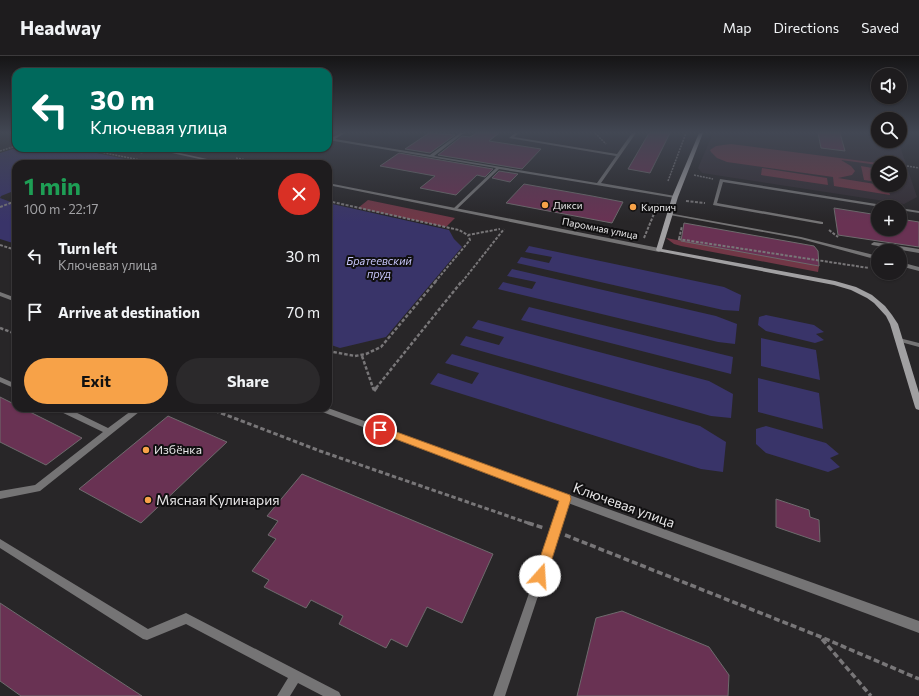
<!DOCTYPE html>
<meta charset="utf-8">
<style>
:root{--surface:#1e1c1e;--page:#2b292b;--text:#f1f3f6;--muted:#a1a1a4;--line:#3c3a3c;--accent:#f7a248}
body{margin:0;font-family:Commissioner,sans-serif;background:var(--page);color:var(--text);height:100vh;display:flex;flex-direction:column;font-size:15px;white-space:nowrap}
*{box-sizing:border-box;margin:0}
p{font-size:13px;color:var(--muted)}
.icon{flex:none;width:22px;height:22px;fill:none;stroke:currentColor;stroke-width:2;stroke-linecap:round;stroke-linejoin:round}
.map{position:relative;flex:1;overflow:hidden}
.drawer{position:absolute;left:12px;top:104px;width:320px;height:252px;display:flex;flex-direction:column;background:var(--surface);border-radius:12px;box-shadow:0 1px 3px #0004,0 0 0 1px var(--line)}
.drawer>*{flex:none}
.hud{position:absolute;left:12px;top:12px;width:320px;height:84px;border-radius:12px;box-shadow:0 1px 3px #0004,0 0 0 1px var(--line);background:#00695c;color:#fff;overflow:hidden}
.fabs{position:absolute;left:871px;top:12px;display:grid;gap:8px}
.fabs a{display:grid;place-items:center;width:36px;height:36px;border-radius:50%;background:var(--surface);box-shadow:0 1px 3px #0004,0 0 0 1px var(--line);font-size:20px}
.pin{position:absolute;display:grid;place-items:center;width:34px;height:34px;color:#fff;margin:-17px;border:2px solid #fff;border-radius:50%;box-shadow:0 1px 4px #0007}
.me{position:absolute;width:44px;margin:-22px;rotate:19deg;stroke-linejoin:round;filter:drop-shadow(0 0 3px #0008)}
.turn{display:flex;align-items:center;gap:14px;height:84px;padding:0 12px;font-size:18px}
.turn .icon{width:52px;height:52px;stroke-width:2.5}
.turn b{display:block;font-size:28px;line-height:34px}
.round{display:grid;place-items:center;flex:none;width:42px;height:42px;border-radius:21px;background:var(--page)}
.headline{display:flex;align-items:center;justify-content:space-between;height:68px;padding:0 12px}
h1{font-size:24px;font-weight:700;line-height:30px;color:#1e9e55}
.cta{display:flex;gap:8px;margin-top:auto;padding:8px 12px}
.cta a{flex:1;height:46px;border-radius:24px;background:var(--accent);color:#111;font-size:16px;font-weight:700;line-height:46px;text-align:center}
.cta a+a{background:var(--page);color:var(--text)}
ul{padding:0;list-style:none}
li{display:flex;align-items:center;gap:12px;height:56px;padding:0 12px}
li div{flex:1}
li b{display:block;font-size:15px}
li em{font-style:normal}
header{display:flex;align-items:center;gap:24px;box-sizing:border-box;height:56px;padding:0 20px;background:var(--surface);border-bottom:1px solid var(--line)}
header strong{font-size:19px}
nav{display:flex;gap:22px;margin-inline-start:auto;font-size:14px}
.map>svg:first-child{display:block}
</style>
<header>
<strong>Headway</strong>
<nav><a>Map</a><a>Directions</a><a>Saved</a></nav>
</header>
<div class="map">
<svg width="919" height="640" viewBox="0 0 919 640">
<rect width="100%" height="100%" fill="#282628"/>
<!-- built -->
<path fill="#342d34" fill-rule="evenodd" d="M713,77h165v8h14l7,2 18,54 -13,7 -202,-31 -4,-5zM878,107h22v22h-22z"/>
<!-- green -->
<g fill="#713746">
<polygon points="731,88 878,107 878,109 841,104 851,110 855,115 852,119 838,122 887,130 890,139 834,130 833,121 727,106 717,102 711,96 710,94 716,90"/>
<polygon points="861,110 878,113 878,126 864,124"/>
<polygon points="762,112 827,122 828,129 761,119"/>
<polygon points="368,144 455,162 446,171 358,152"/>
<polygon points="666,182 819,210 818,216 681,190 674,188"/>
</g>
<!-- water -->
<g fill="#393469">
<polygon points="16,92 74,92 138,106 134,108 16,108 16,134 1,140 0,142 16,148 16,188 0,183 0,97"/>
<polygon points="328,147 449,174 454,183 462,191 386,281 340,292 328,288"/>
<polygon points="529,190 724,231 741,239 739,255 723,254 517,207 521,201 549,207 552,201 525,196"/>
<polygon points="512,213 716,260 737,268 735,288 718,286 498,233 503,226 532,233 536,226 507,220"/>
<polygon points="529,251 733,301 731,318 521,264"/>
<polygon points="766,259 814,269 824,276 816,278 824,284 815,287 766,275 758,269 759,261"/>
<polygon points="478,264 709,325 733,338 731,362 711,360 460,289 466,280 499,289 504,281 472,272"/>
<polygon points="761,282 816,294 820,324 761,310"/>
<polygon points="452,298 700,370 726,386 723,416 701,413 430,328 438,317 472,328 479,317 445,307"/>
<polygon points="758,322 819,337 823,373 758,356"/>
<polygon points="766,370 826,387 839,398 830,402 840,411 828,416 766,397 756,388 756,373"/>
</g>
<!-- building -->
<g fill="#693253" stroke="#6e6b6d">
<polygon points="429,77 455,79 430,97 405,93"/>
<polygon points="477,77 499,77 489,85 541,93 522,113 438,99 462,80 470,81"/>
<polygon points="649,77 670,77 650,117 628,113"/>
<polygon points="818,77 840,77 845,95 821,92"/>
<polygon points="399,97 493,113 485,121 477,119 456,139 420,132 435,120 380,110"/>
<polygon points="499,115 518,118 510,126 492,122"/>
<polygon points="524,128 592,140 623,146 612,167 506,147"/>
<polygon points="834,152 878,159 878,173 900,173 900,163 919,166 919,191 838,179"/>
<polygon points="684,167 814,190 818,195 819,210 681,185"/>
<polygon points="0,341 16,349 16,352 22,352 82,382 46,409 0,386"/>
<polygon points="168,360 227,386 141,467 79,433"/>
<polygon points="302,418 493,498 462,567 427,551 407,591 391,583 386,592 339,568 343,560 311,544 306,552 264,531 269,524 252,515 276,483 268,479 278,465 267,460"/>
<polygon points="776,443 809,454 810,461 819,464 820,486 776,471"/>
<polygon points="0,547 142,640 21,640 0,625"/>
<polygon points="622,555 709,591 729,619 728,640 577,640 596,562"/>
</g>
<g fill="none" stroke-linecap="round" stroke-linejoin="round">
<!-- path-far4 -->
<g stroke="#787678" stroke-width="1.5" stroke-dasharray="2 1" stroke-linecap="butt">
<polyline points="595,77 606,88"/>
<polyline points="80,92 140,104 141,106 138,108"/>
<polyline points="120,92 143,97"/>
<polyline points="0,95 16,90"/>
<polyline points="236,102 266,108"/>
<polyline points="907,110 919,112"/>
<polyline points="694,119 713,123"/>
<polyline points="668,125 686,77"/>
</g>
<!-- path-far3 -->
<g stroke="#787678" stroke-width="2" stroke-dasharray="3 1.5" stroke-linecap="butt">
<polyline points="328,145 459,174 468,179 500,173"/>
<polyline points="686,145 705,147"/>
<polyline points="0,151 16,145"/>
<polyline points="829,174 838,181"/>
<polyline points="644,182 658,148"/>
<polyline points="678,183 869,212"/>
<polyline points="679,183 682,170"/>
<polyline points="0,189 16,194"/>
<polyline points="435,226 470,184 468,179"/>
<polyline points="462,226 504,173"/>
</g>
<!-- path-far2 -->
<g stroke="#787678" stroke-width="2.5" stroke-dasharray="3.5 2" stroke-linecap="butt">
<polyline points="0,272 16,278"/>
<polyline points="328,295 355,300 366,298 381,291 436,225"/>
<polyline points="362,300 373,332"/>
<polyline points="376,332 462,225"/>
</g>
<!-- path-far1 -->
<g stroke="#787678" stroke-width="3" stroke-dasharray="4.5 2.5" stroke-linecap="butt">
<polyline points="373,331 374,334"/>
<polyline points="374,335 377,331"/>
<polyline points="208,352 320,395 531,468"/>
</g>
<!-- path -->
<g stroke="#787678" stroke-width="3.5" stroke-dasharray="6 3" stroke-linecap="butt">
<polyline points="528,467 544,472"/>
<polyline points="565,479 821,581 919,623"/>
<polyline points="822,583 871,640"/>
</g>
<!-- lane -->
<g fill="#757475" fill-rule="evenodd">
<polygon points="341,77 345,77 335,83 430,99 460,77 464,77 434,100 597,127 616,100 509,82 515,77 519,77 514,81 617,98 632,77 636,77 601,127 675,140 677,141 675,142 499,113 456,154 454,153 454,152 496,112 328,84 328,82 331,82"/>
<polygon points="720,123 889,150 891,151 881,151 723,126 717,147 823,166 823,168 821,168 713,149"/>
<polygon points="900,152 919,155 919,157 900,154"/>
<polygon points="668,157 801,181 878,200 878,204 801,183 670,159 668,158"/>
<polygon points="874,186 919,193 919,197 872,189 871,188"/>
<polygon points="900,206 919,211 919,215 900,210"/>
<polygon points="899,282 919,287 919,291 897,285 896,284"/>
<polygon points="0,321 16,328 16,333 0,326"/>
<polygon points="56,352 67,352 108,372 135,352 144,352 40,435 0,443 0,435 35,429 103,376 57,354"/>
<polygon points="566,439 569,440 570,443 505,640 493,640 562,443 563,440"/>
<polygon points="0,483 148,573 186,557 339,636 341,640 323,640 298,627 290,640 277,640 288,622 186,568 147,584 143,583 0,492"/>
</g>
<!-- street -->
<g fill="#757475" fill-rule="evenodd">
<polygon points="149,92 157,92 230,108 222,108"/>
<polygon points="328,127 659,192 662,194 659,196 328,129"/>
<polygon points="0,236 16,242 16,246 0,240"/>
<polygon points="316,352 328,352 919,565 919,577 317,354"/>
</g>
<!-- secondary -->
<polygon fill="#a1a0a2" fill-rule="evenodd" points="699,77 703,77 678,141 662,193 835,225 856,231 872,239 885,250 892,259 898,268 919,337 919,354 916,353 915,351 890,268 886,260 874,247 867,242 851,234 834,229 657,195 656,194 672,141"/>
</g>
<!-- sky -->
<linearGradient id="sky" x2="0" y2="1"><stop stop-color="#161516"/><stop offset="0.46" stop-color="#424753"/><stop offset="1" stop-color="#424753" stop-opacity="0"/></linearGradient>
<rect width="919" height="166" fill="url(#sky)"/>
<!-- route -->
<polygon fill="#f7a248" stroke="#a1692f" points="380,370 570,439 571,443 545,525 540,527 536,525 534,520 559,445 377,376 375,374 377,371"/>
<!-- markers -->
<g fill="#f7a248" stroke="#100f10" stroke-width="1.5">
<circle cx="545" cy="149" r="4"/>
<circle cx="633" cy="151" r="4"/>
<circle cx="146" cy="394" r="4"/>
<circle cx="148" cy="444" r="4"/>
</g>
<g text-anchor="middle" stroke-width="4" stroke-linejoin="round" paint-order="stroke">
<!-- far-poi labels -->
<g font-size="10" fill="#e7e6e7" stroke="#100f10" text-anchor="start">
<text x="553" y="153">Дикси</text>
<text x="641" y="155">Кирпич</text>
</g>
<!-- far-street labels -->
<g font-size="10" fill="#e7e6e7" stroke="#100f10">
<text transform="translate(600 172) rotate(11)" y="4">Паромная улица</text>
</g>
<!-- far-water labels -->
<g font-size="11" font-style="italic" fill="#c7c6fa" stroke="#100f10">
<text x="379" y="209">Братеевский<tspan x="379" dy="13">пруд</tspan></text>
</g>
<!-- poi labels -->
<g font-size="12" fill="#e7e6e7" stroke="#100f10" text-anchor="start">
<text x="154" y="398">Избёнка</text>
</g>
<!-- near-poi labels -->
<g font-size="14" fill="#e7e6e7" stroke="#100f10" text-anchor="start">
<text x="156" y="449">Мясная Кулинария</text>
</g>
<!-- near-street labels -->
<g font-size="14" fill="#e7e6e7" stroke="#100f10">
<text transform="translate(624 449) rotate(20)" y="5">Ключевая улица</text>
</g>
</g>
</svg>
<div class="fabs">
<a><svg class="icon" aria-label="sound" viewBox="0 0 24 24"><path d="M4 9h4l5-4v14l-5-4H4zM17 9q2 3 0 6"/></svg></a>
<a><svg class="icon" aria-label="search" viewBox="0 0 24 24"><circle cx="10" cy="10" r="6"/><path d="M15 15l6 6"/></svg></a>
<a><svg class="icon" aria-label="layers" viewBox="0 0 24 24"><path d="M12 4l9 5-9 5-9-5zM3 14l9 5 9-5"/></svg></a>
<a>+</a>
<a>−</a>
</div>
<div class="pin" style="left:380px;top:374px;background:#d93025"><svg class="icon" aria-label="arrive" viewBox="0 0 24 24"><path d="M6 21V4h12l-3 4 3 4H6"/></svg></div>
<svg class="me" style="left:540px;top:520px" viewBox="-20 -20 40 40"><circle r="19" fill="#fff"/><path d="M0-13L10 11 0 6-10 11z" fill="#f7a248"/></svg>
<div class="hud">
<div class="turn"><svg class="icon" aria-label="left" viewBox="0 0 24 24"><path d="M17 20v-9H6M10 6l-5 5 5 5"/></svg><div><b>30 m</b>Ключевая улица</div></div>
</div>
<section class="drawer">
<div class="headline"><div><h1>1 min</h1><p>100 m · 22:17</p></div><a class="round" style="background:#d93025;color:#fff"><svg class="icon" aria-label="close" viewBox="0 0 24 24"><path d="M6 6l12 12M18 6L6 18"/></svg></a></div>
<ul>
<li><svg class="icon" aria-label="left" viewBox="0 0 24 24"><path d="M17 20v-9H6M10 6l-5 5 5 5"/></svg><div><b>Turn left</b><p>Ключевая улица</p></div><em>30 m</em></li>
<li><svg class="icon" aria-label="arrive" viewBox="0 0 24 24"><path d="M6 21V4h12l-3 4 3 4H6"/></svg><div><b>Arrive at destination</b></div><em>70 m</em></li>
</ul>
<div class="cta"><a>Exit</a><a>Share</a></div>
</section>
</div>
